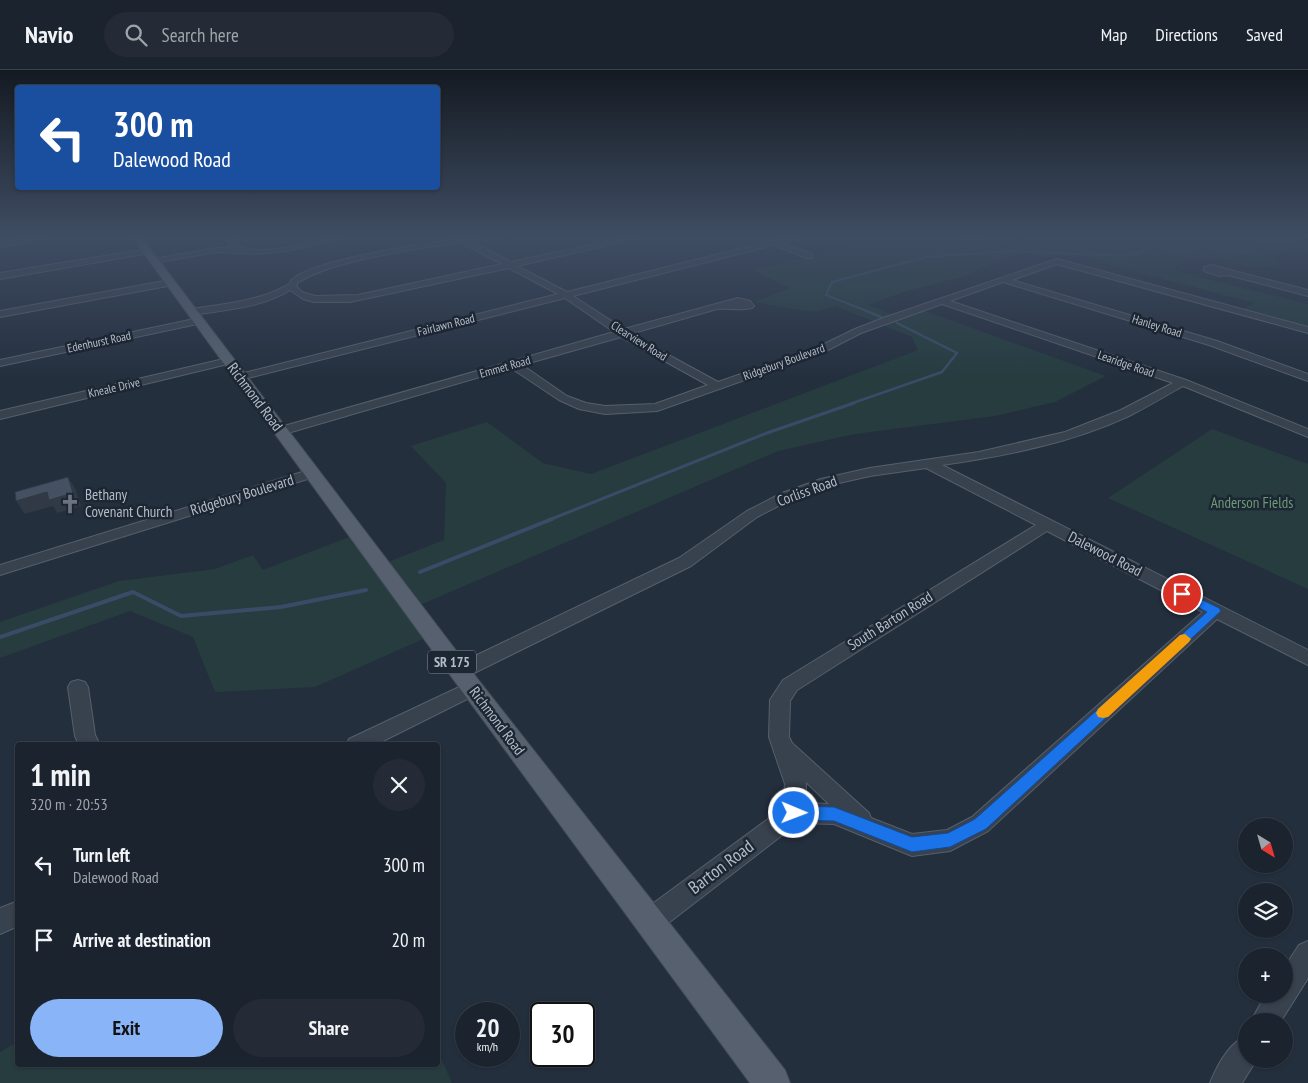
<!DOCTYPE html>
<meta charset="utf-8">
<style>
:root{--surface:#1b232e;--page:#242b36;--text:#f1f3f6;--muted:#a0a4aa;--line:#39404a;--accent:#8ab4f8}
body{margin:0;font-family:"PT Sans Narrow",sans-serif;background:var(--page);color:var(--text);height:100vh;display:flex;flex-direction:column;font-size:19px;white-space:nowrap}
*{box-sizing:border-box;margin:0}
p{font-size:16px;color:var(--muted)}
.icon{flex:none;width:28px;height:28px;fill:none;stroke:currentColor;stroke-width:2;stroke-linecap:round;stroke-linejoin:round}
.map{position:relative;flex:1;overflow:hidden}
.sheet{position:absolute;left:15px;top:672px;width:425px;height:325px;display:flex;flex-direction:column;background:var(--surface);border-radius:5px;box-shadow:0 1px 4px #0004,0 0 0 1px var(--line)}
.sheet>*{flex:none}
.guide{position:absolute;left:15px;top:15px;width:425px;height:105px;border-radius:5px;box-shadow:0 1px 4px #0004,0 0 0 1px var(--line);background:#1a4fa0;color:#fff;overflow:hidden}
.needle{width:32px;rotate:143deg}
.controls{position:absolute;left:1238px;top:748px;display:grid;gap:10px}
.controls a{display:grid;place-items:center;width:55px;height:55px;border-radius:50%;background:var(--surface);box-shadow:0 1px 4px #0004,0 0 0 1px var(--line);font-size:25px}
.speed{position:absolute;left:455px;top:932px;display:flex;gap:10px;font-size:25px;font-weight:700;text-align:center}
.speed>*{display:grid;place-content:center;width:65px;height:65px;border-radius:50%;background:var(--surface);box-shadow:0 1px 4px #0004,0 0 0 1px var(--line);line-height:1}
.speed small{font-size:12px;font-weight:400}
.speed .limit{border:2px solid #111;border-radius:8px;background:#fff;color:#111}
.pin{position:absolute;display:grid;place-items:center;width:42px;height:42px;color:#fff;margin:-21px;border:2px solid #fff;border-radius:50%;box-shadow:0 1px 5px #0007}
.me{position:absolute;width:55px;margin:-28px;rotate:91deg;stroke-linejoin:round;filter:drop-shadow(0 0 4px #0008)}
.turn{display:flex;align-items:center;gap:18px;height:105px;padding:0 15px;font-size:22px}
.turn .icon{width:65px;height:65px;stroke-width:2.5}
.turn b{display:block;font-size:35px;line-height:42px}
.round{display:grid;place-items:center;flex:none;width:52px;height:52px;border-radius:26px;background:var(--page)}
.headline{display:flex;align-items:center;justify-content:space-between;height:85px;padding:0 15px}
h1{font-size:30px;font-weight:700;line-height:38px}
.action{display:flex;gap:10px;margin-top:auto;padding:10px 15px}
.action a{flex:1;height:58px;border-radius:30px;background:var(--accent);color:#111;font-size:20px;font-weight:700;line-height:58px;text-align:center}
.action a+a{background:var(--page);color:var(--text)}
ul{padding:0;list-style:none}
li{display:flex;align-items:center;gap:15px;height:75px;padding:0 15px}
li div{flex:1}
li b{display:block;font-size:19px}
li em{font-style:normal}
header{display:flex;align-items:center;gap:30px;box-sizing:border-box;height:70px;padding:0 25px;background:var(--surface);border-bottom:1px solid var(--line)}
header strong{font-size:24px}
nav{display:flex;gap:28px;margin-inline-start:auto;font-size:18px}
.search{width:350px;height:45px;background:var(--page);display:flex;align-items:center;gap:12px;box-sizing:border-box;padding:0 18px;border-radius:28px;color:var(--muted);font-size:19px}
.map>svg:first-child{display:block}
</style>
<header>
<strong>Navio</strong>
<div class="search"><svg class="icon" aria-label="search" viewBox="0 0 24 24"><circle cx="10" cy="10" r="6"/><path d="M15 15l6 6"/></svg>Search here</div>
<nav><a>Map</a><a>Directions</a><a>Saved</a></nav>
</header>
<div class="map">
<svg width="1308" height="1013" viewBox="0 0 1308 1013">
<rect width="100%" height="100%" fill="#242f3e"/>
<!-- green -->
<g fill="#263c3f">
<polygon points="881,167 965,167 1022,183 990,194 965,206 907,221 867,235 897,246 919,239 1106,306 1055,332 995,346 855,364 778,381 413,538 432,565 315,617 215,622 193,567 130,541 0,588 0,552 119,511 215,499 253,485 263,500 357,464 380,495 444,470 446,413 411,376 487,352 543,393 591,404 918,280 912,267 835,236 814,242 754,232 790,218 754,201"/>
<path d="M1031,167h124l42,5 26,-5h51l34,5v9c-15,-1 -24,-3 -36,8l8,6c-9,0 -19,1 -28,1 -26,-3 -57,-17 -79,2l13,6 122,30v24l-68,-17 14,-8 -177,-47h-38l-37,-10z"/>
<polygon points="1212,359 1308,394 1308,519 1108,428"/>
<polygon points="17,972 18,995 438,995 438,982 452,1013 0,1013 0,982"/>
</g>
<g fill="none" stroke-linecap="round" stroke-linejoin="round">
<!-- stream-far3 -->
<polyline stroke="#394c67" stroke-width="2" points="867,241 826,225 832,212 926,187 1010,181 1123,186 1140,183 1152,173 1177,180 1206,176 1248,182 1255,170 1308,175"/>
<!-- stream-far2 -->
<g stroke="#394c67" stroke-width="2.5">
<polyline points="864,240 881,247"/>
<polyline points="850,334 942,302 957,283 897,253"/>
</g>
<!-- stream-far1 -->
<polyline stroke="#394c67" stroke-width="3" points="549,450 767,363 854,333"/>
<!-- stream -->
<g stroke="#394c67" stroke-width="4">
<polyline points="420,502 552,449"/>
<polyline points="0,567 133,522 181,546 281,537 366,520"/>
</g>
<defs>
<g id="minor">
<polygon points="35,167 54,167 0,177 0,173"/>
<path d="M233,167h10l-7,5v4c35,13 76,-9 112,-9l-62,14 -32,3 -38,-2 -62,11 -4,-2 4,-2 62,-11h13l-1,-7z"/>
<path d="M456,167h23l-10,3 42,22 117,-25h15l-126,29 50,26 220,-55h14l-19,6 30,11v4h-6l-32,-13 -201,51 51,33 114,-31 12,3 4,5 -2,2c-12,3 -23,0 -35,1l-87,25 88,48 98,-34 39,-19 31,-12 171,-58 251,68v6l-251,-69 -45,16 205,61 91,33v7l-99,-36 -206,-63 -53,19 236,79 122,49v8l-125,-51c-18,10 -36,21 -54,30 -58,27 -124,40 -187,49l366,185v15l-91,-46 -229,212 -38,20 -38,5 -78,-32 -36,-1 -140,108 -9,4 -9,-4 -4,-9 4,-9 143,-105 2,-24 -16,-47 1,-37 13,-20 253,-155 -110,-57 -56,8 -40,9 -38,14 -35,18 -66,49 -225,111 -7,2 -7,-2 -2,-5 2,-5 227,-109 68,-47 35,-18 39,-14 49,-11 109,-16 86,-20 56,-22 52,-27 -231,-79 -81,29 -37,19 -167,59 -52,3 -26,-5 -20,-9 -48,-32 -230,67 -6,-4 2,-3 337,-96 -49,-34 -325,82 -4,-1 -2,-2 2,-2 322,-81 -49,-26 -159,34h-36l-11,-3 -13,-9c-28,18 -66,20 -98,25l-5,-3 5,-3c33,-5 68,-8 97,-25 6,-19 108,-36 130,-39 11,-2 27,-3 37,-8zM460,172l42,22 -144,31 -43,1 -13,-4 -5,-5v-4c38,-24 118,-33 163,-41zM621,267l87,48 -53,19 -50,2 -19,-3 -19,-7 -45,-31zM1047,461l156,81 -231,205 -25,13 -35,4 -41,-16 -2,-5 -77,-70 -3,-6 1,-36 7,-11zM806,712l23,22 -23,-1z"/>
<path d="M966,167h18c-4,3 -14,3 -18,0z"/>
<polygon points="147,179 151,181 150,183 0,209 0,203"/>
<polygon points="1211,195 1308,220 1308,226 1228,205 1220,206 1204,201 1204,197"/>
<polygon points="170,210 174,213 173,215 0,247 0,241"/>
<polygon points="199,248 202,249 202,253 0,296 0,290"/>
<polygon points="228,288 232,289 233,291 232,293 0,349 0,341"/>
<polygon points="312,399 319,403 317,406 0,505 0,495"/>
<polygon points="78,610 85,612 88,617 95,665 100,675 79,675 75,666 68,617 71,612"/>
<polygon points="472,611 479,613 482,618 479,623 375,675 346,675 349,669"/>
<polygon points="18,831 18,856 0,864 0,838"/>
<polygon points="1308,871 1308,908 1281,951 1251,951 1266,924 1284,924 1284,898 1299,875"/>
<path d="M1246,966v23h11l-15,24h-32c7,-17 19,-40 36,-47z"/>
</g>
<polygon id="major" points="132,167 141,167 480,612 785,1000 790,1013 750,1013 464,624"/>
</defs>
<!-- minor casing -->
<use href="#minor" stroke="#565f6c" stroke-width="2"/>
<!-- major casing -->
<use href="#major" stroke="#414a57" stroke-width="2"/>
<!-- minor -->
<use href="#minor" fill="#38414e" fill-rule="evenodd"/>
<!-- major -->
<use href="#major" fill="#56606e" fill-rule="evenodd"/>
</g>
<!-- shaded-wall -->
<polygon fill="#303945" points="68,407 76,420 81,436 57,443 53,436 25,444 16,431 47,422"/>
<!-- building -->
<polygon fill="#455162" stroke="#303945" points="68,407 73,423 49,430 47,422 16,431 15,422"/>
<!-- sky -->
<linearGradient id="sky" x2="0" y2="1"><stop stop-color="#141a22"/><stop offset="0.54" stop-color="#3f4d63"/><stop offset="1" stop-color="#3f4d63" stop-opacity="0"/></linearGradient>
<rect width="1308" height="309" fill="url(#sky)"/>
<!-- route -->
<polygon fill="#1a73e8" stroke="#114b97" points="1182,520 1219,538 1221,541 986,759 950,777 912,782 834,751 794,750 788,748 786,743 788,738 794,736 834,737 912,767 948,763 975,749 1207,542 1177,526 1176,524 1177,521"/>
<!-- slow -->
<polygon fill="#f59e0b" points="1185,564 1191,569 1189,572 1108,647 1103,648 1098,647 1096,643 1098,639 1180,565"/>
<!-- icons -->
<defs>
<symbol id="church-bare" viewBox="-9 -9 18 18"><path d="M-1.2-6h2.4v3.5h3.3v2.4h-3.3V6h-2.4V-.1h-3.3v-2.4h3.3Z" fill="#6b7280" stroke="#1d2633" stroke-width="2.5" paint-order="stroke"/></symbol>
</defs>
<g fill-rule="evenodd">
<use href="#church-bare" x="56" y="420" width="28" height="28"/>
</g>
<g text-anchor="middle" stroke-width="5" stroke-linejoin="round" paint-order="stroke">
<!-- far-street labels -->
<g font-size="12" fill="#b4bcc9" stroke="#1d2633">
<text transform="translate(446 255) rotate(-14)" y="4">Fairlawn Road</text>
<text transform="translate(1157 256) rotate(17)" y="4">Hanley Road</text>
<text transform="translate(639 271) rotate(32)" y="4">Clearview Road</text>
<text transform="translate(99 272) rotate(-12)" y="4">Edenhurst Road</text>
<text transform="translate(784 292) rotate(-20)" y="4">Ridgebury Boulevard</text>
<text transform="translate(1126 294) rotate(19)" y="4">Learidge Road</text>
<text transform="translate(505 297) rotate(-16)" y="4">Emmet Road</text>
<text transform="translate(114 318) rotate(-13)" y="4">Kneale Drive</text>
</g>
<!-- shield labels -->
<rect fill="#1d2633" stroke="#878f9c" stroke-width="1" x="428" y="580.5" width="48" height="23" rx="4"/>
<g font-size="14" font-weight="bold" fill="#b4bcc9">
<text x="452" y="597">SR 175</text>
</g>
<!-- street labels -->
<g font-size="15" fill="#b4bcc9" stroke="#1d2633">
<text transform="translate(255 327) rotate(53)" y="5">Richmond Road</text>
<text transform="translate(807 421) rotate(-20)" y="5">Corliss Road</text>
<text transform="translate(242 425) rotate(-17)" y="5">Ridgebury Boulevard</text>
<text transform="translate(1105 484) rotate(27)" y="5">Dalewood Road</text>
<text transform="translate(890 551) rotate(-32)" y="5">South Barton Road</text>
<text transform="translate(497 651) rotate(53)" y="5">Richmond Road</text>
</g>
<!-- poi labels -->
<g font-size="15" fill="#b4bcc9" stroke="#1d2633" text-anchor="start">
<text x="85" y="430">Bethany<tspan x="85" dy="17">Covenant Church</tspan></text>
</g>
<!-- park labels -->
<g font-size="15" fill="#6b9a76" stroke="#1d2633">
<text x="1252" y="438">Anderson Fields</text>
</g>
<!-- near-street labels -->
<g font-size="18" fill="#b4bcc9" stroke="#1d2633">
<text transform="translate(721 797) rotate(-37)" y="6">Barton Road</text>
</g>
</g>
</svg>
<div class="controls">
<a><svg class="needle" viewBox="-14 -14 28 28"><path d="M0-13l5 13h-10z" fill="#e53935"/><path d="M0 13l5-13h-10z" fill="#a0a4aa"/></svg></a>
<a><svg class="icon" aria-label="layers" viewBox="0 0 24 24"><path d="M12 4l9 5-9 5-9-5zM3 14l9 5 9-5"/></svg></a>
<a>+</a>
<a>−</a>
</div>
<div class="speed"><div>20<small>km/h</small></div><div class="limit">30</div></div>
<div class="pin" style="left:1182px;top:524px;background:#d93025"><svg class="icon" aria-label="arrive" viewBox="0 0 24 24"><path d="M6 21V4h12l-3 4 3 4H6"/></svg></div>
<svg class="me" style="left:794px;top:743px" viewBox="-20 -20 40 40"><circle r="17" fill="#1a73e8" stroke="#fff" stroke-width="3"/><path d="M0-11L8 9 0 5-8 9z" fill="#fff"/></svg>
<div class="guide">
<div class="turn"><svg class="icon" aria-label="left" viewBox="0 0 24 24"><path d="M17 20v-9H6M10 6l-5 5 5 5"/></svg><div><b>300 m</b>Dalewood Road</div></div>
</div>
<section class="sheet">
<div class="headline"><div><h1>1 min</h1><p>320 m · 20:53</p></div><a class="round"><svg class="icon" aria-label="close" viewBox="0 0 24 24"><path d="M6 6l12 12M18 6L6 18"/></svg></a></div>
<ul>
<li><svg class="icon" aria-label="left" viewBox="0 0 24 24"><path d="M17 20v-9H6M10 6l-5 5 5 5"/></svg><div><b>Turn left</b><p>Dalewood Road</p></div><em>300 m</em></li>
<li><svg class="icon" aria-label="arrive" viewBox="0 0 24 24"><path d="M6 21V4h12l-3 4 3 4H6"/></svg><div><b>Arrive at destination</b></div><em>20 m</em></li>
</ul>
<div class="action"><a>Exit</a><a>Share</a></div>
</section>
</div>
